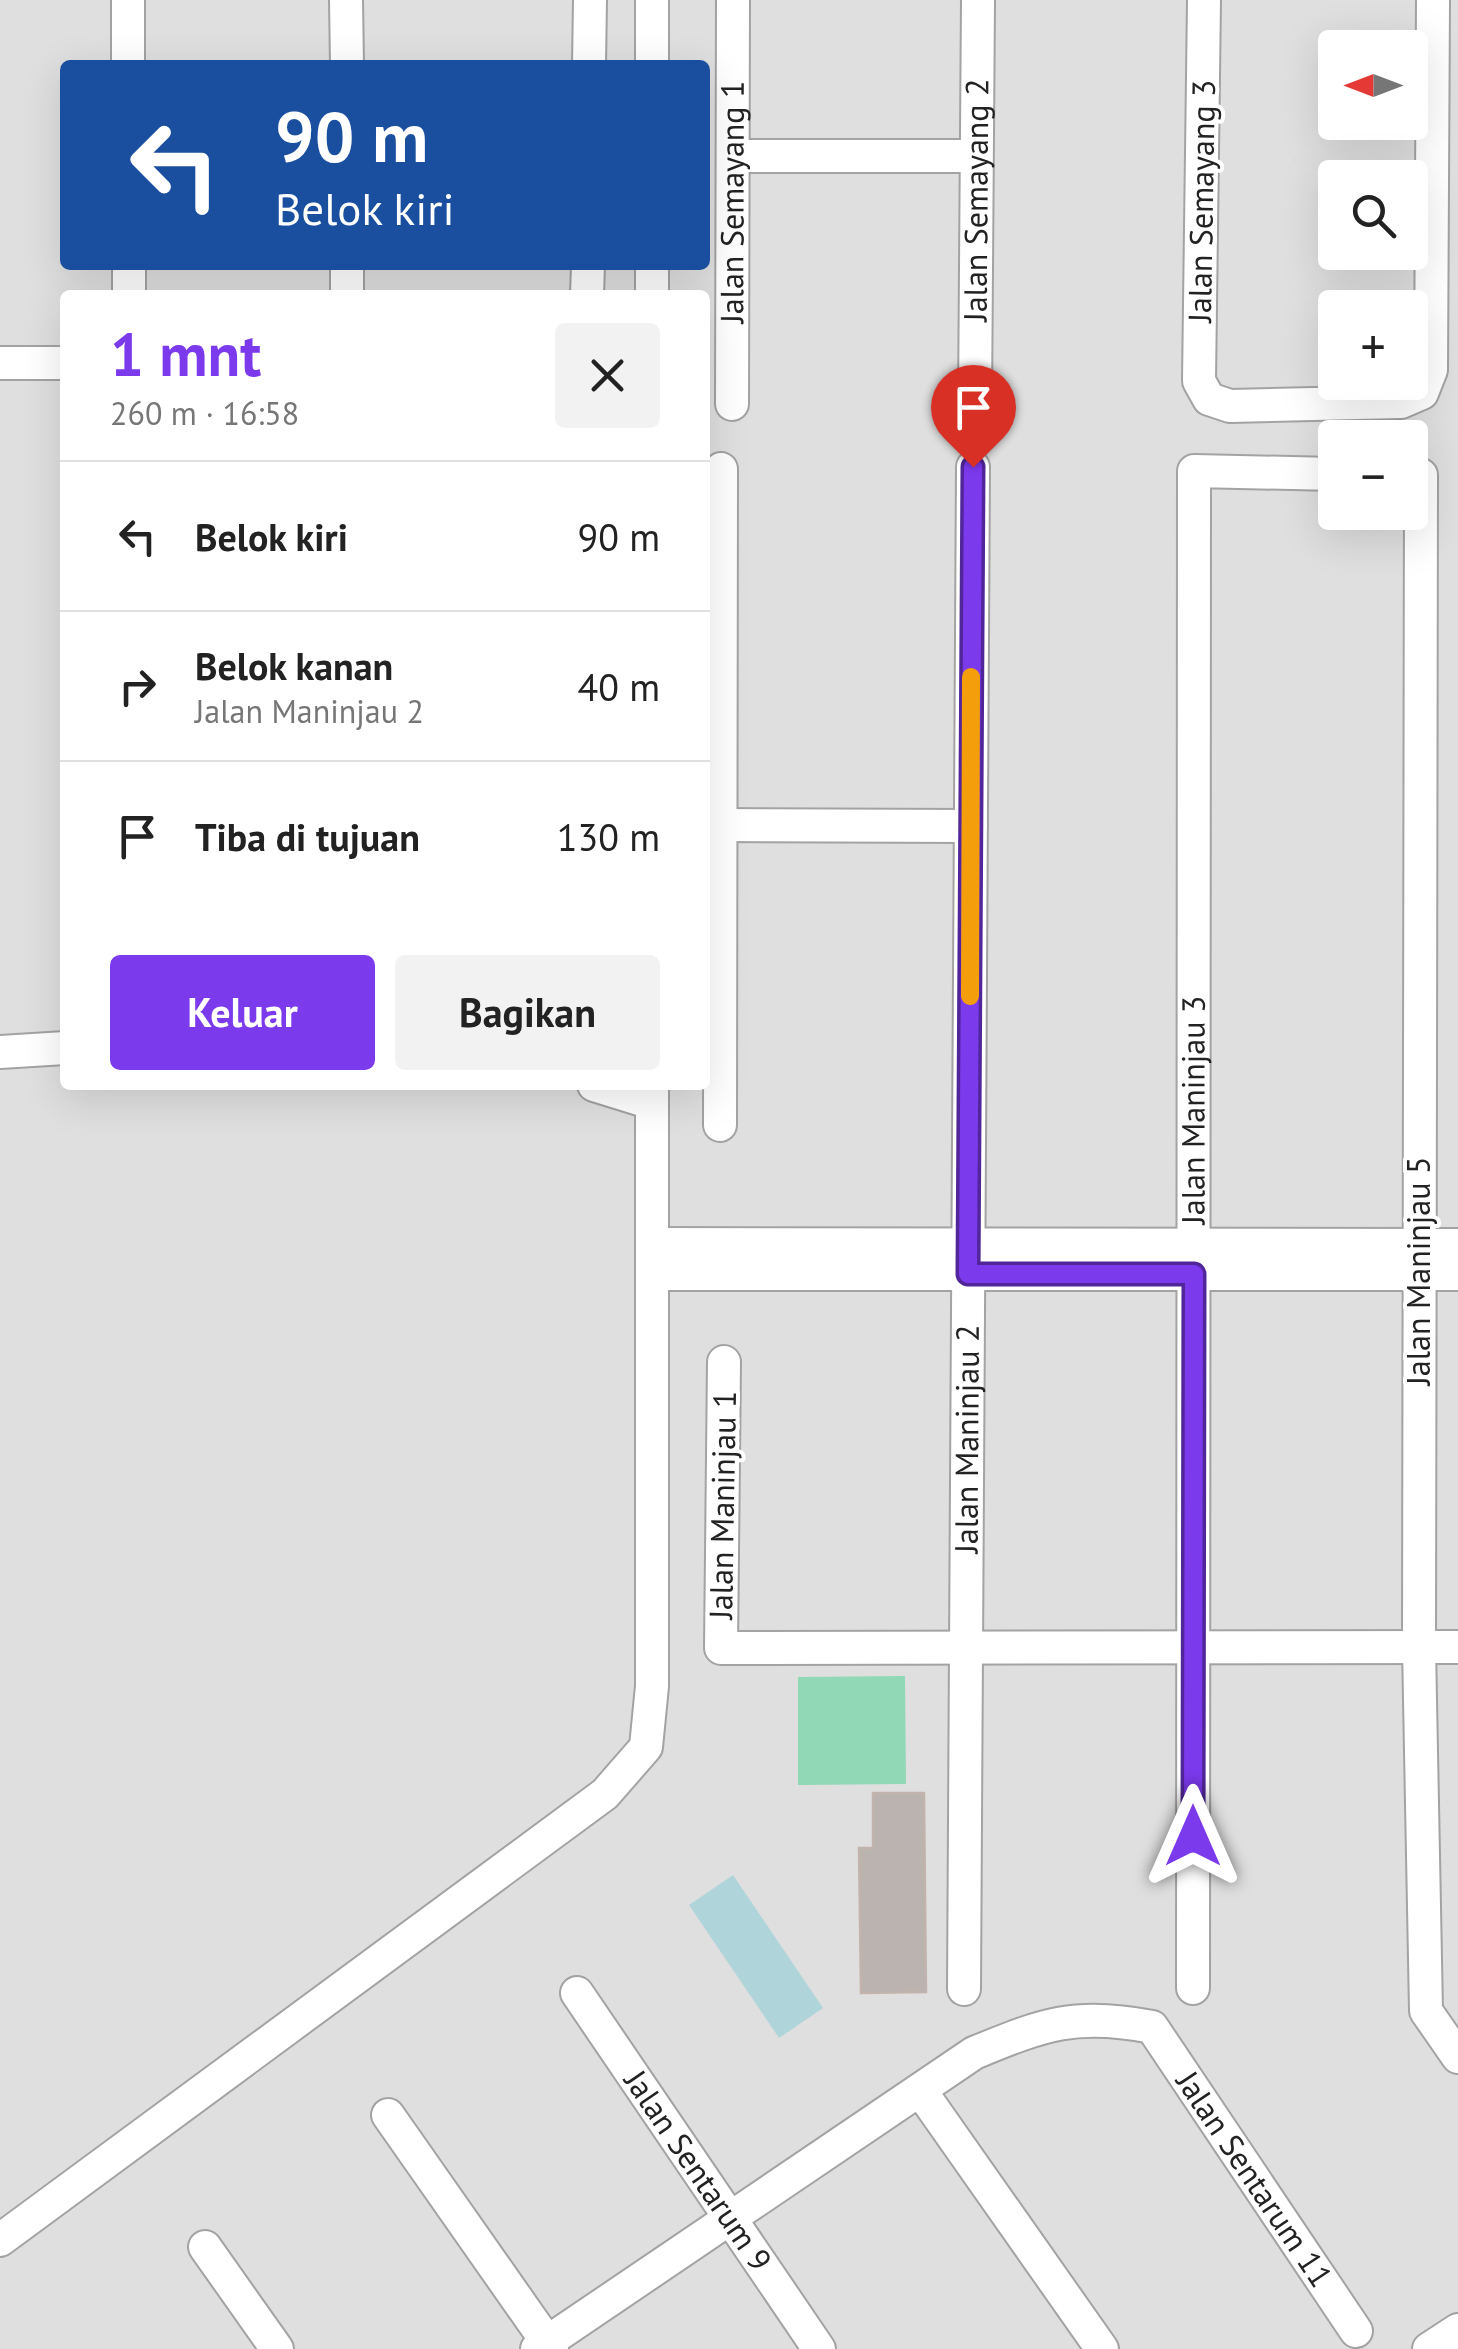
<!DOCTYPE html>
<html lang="id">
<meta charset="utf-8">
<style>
:root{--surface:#fff;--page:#f2f2f2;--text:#222;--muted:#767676;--line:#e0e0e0;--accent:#7c3aed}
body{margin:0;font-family:"PT Sans",sans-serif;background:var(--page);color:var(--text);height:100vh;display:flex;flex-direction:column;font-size:38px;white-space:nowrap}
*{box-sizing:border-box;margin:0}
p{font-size:32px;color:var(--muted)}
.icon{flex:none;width:55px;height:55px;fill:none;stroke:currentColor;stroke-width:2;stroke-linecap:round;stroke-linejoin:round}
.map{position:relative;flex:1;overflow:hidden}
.sheet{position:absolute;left:60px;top:290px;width:650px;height:800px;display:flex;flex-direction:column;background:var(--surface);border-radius:10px;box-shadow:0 10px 40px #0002}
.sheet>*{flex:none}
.top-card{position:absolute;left:60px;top:60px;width:650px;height:210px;border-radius:10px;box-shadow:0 10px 40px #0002;background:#1a4fa0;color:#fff;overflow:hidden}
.needle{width:65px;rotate:270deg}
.fabs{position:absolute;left:1318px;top:30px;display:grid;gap:20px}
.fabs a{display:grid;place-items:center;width:110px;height:110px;border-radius:10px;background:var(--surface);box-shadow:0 10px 40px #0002;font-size:50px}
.pin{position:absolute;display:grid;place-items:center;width:85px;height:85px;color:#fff;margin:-102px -42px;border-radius:50% 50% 50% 0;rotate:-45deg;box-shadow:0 0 10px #0007}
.pin .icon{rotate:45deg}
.me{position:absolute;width:110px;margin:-55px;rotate:0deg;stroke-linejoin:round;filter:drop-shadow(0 0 8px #0008)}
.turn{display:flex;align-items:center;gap:35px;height:210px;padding:0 50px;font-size:45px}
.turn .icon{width:130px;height:130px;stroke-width:2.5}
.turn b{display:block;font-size:70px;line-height:85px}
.round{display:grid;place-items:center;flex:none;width:105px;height:105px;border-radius:10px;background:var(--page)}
.summary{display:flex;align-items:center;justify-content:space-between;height:170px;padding:0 50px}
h1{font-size:60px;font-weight:700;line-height:75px;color:var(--accent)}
.cta{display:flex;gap:20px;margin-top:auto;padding:20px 50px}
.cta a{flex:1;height:115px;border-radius:10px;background:var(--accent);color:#fff;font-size:40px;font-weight:700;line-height:115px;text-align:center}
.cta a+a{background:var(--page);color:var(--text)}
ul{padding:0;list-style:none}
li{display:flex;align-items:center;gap:30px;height:150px;padding:0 50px;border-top:2px solid var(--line)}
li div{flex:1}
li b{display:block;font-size:38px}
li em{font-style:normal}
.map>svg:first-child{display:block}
</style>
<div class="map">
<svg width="1458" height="2349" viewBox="0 0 1458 2349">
<rect width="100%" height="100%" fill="#f1eeea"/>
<!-- residential -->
<path fill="#e0dfdf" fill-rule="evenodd" d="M0,0h1458v2349h-1458zM1335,48h75v74h-75zM65,65h640v200h-640zM1335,178h75v74h-75zM65,295h640v790h-640zM1335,308h75v74h-75zM1335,438h75v74h-75z"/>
<!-- pitch -->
<polygon fill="#90d8b6" points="905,1676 906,1784 798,1785 798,1677"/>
<!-- water -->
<polygon fill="#afd4da" points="733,1875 823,2008 779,2038 689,1905"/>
<!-- building -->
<polygon fill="#bab3af" stroke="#c2b4ad" stroke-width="2.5" points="873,1793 924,1793 926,1992 861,1993 859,1848 873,1848"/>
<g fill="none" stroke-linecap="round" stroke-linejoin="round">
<defs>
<g id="street">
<polyline points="128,0 128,65"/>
<polyline points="346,0 347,65"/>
<polyline points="652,0 652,65"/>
<polyline points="1204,0 1199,381 1209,399 1230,406 1401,402 1422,393 1431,370 1433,0"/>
<polyline points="589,65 590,0"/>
<polyline points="733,156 976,156"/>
<polyline points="129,265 129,295"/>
<polyline points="347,265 347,295"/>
<polyline points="652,265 652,295"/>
<polyline points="587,295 588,265"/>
<polyline points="0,363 65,363"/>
<path id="s1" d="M975,402l3,-402"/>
<path id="s2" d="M732,404l1,-404"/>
<polyline points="1410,475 1421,475 1419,1647 1426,2011 1458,2057"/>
<polyline points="721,825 971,826"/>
<polyline points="0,1052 65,1048"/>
<polyline points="594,1085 652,1103"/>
<polyline points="720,1125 721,469"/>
<polyline points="652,1244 1458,1245"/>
<polyline points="652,1274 1458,1274"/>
<polyline points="724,1362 721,1648 1458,1647"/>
<path id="s3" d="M1193,1988l1,-1517 141,3"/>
<path id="s4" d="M964,1989l9,-1522"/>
<path id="s5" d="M577,1993l242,356"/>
<polyline points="920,2090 1102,2349"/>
<polyline points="388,2115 552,2349"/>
<polyline points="0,2240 605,1794 646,1747 652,1686 652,1085"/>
<polyline points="205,2247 277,2349"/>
<path id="s6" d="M537,2349l437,-296c70,-29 102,-41 178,-26l204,304"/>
<polyline points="1429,2349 1458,2330"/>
</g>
</defs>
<!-- street casing -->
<use href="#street" stroke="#a3a3a3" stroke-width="36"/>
<!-- street -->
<use href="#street" stroke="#fff" stroke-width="32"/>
</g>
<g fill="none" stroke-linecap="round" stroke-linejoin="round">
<defs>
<polyline id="route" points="973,467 968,1274 1194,1274 1193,1836"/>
</defs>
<!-- route casing -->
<use href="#route" stroke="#51269a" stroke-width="25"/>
<!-- route -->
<use href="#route" stroke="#7c3aed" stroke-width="18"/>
<!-- slow -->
<polyline stroke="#f59e0b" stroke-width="18" points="970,996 971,677"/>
</g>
<g text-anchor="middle" stroke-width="8" stroke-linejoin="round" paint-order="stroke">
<!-- street labels -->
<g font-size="32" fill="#222" stroke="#fff">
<text dy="11" stroke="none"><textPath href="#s1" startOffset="202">Jalan Semayang 2</textPath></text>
<text transform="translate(1202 201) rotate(-89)" y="11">Jalan Semayang 3</text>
<text dy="11" stroke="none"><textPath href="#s2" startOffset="202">Jalan Semayang 1</textPath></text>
<text dy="11" stroke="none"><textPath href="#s3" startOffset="878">Jalan Maninjau 3</textPath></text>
<text transform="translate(1419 1271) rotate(-90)" y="11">Jalan Maninjau 5</text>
<text dy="11" stroke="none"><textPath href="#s4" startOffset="550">Jalan Maninjau 2</textPath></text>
<text transform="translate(723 1505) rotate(-89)" y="11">Jalan Maninjau 1</text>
<text dy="11" stroke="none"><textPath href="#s5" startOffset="215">Jalan Sentarum 9</textPath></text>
<text dy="11" stroke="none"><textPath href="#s6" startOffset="895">Jalan Sentarum 11</textPath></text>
</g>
</g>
</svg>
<div class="fabs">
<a><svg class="needle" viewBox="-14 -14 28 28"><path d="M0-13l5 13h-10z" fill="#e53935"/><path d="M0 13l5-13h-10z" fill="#767676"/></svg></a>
<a><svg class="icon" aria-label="search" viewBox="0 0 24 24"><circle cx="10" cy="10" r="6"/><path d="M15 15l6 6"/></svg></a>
<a>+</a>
<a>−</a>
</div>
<div class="pin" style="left:973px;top:467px;background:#d93025"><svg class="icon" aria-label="arrive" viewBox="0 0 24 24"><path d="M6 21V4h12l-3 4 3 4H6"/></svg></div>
<svg class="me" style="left:1193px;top:1836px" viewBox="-20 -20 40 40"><path d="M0-17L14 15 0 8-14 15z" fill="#7c3aed" stroke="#fff" stroke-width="4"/></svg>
<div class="top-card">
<div class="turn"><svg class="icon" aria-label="left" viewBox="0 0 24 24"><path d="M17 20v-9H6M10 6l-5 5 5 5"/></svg><div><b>90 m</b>Belok kiri</div></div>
</div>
<section class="sheet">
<div class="summary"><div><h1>1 mnt</h1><p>260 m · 16:58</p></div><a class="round"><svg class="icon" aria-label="close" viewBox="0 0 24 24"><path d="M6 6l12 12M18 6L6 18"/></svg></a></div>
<ul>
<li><svg class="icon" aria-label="left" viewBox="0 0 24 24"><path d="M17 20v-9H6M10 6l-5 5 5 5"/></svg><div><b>Belok kiri</b></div><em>90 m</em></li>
<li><svg class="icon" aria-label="right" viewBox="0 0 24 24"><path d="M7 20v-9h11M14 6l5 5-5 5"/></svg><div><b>Belok kanan</b><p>Jalan Maninjau 2</p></div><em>40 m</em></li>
<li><svg class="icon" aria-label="arrive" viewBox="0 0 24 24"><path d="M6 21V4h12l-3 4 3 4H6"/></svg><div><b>Tiba di tujuan</b></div><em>130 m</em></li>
</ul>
<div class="cta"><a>Keluar</a><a>Bagikan</a></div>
</section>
</div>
